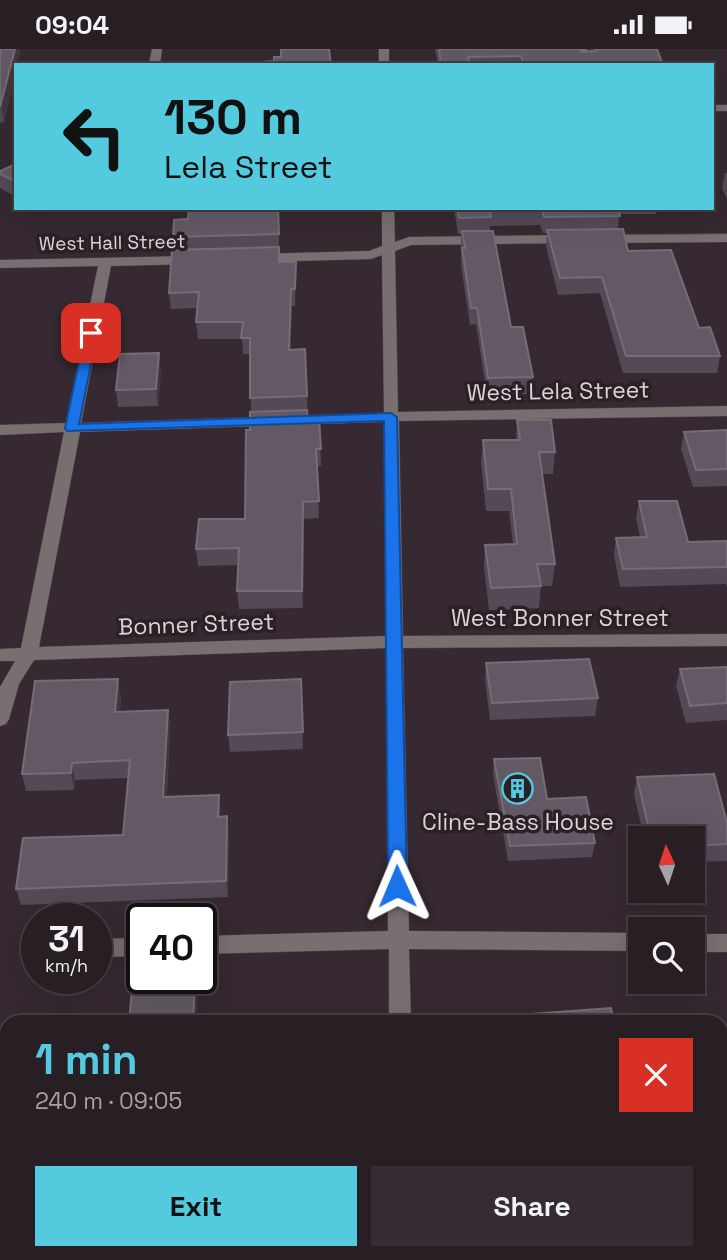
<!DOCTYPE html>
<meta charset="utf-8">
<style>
:root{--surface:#281f25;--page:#342c32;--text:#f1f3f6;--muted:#a5a2a7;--line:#443d42;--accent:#54cade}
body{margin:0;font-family:"Space Grotesk",sans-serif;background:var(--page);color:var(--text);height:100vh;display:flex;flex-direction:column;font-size:26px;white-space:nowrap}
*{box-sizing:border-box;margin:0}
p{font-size:23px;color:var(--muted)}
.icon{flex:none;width:38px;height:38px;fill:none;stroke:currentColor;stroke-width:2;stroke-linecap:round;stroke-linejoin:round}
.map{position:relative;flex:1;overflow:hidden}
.panel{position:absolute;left:0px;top:966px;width:728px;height:245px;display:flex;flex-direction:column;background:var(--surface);border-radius:21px 21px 0 0;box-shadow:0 7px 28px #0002,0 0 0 2px var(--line)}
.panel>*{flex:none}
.guide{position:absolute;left:14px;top:14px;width:700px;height:147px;border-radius:0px;box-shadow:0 7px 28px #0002,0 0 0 2px var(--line);background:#54cade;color:#111;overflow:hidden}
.needle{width:46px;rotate:357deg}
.controls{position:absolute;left:628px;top:777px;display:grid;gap:14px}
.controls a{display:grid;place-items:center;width:77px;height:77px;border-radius:0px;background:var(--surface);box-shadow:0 7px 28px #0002,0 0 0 2px var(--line);font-size:35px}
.speed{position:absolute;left:21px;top:854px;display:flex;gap:14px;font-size:35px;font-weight:700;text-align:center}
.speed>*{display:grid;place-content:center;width:91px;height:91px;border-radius:50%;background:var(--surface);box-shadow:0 7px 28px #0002,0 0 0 2px var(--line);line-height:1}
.speed small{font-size:18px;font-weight:400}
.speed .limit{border:4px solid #111;border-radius:10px;background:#fff;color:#111}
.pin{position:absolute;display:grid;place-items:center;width:60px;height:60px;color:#fff;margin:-30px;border-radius:14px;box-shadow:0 4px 10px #0006}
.me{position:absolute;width:77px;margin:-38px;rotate:359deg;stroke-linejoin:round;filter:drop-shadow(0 0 5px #0008)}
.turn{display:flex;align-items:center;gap:24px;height:147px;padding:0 35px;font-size:32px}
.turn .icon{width:91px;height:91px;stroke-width:2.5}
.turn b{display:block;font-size:49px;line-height:60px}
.round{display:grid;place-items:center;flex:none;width:74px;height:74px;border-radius:0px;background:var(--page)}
.head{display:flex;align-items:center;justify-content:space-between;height:119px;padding:0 35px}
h1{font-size:42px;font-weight:700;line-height:52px;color:var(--accent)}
.button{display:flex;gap:14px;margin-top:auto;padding:14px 35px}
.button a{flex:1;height:80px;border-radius:0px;background:var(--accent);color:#111;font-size:28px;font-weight:700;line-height:80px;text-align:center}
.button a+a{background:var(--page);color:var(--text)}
.status{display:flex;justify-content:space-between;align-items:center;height:49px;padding:0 35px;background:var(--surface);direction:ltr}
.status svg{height:19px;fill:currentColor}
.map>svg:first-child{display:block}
</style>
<div class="status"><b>09:04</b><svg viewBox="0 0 49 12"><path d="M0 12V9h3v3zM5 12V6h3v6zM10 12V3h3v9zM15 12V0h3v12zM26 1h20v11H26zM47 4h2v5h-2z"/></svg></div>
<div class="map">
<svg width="727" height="1211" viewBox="0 0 727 1211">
<rect width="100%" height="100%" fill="#362931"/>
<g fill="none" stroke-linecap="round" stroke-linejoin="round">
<defs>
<g id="minor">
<polygon points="152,0 162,0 160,16 149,16"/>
<rect x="379" y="0" width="10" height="16"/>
<polygon points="577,0 587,0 592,16 581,16"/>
<rect x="712" y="56" width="15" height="6"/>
<path d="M382,159h12l1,34 14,-5 161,-2 6,4 -6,4 -159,2 -16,6 3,161 329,-6v10l-328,5 4,215 324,-2v12l-324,2 6,283 231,2v18l-231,-2 2,73h-22v-73l-188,5v-18l187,-5 -2,-283 -352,12 -15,24 -10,35 -3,5 -6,2v-39l15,-26h-15v-12l21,-1 43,-216 -64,3v-10l66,-2 32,-157 -98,2v-8l194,-4 7,4 -7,4 -83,2 -30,157 303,-10 -2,-158 -11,4 -114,3 -7,-4 7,-4 112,-3 13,-5zM384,373l2,214 -347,11 41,-215z"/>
<polygon points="727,185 727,193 601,194 595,190 601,186"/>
<rect x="693" y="885" width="34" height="18"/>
<polygon points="142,889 142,907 96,908 96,890"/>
<polygon points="31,892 37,892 37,910 24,907 21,901 24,895"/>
<rect x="391" y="1204" width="24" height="7"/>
</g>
</defs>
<!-- minor casing -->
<use href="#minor" stroke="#51444c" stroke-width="1"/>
<!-- minor -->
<use href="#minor" fill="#776f70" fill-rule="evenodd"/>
</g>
<!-- wall -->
<g fill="#534a56">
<polygon points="0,0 20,0 20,2 17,16 16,16 16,22 4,73 0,74"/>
<polygon points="435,0 580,0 581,3 590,3 589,0 657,0 663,16 438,16"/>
<polygon points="16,115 16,148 0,139 0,122"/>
<polygon points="725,124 727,124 727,150 722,139"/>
<polygon points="279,159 279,213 296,213 295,257 292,257 290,301 305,300 308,370 319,370 321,417 317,417 319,469 304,470 303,559 239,560 237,542 238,516 198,517 196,500 245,470 251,363 250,305 243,305 242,290 198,290 196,273 197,259 171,260 169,244 174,201 173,188 188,170"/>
<polygon points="454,159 657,159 656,165 619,165 618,180 628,202 699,279 720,307 717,324 623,324 600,244 558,246 546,197 547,184 543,184 540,176 490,177 490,182 511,278 533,328 531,345 487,346 476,275 470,276 461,216 461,185 458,185"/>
<polygon points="161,321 158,357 118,358 116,341"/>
<polygon points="517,371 555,403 553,425 542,425 555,515 552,537 541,537 539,559 489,561 484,518 485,496 513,495 509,462 486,462 481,413 483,391 516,391"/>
<polygon points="727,381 727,437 693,438 681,400 684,383"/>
<polygon points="639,452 688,493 727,492 727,538 726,535 620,538 614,506 616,489 640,488 636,469"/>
<polygon points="486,614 598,649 595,667 490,671 485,631"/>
<polygon points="727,618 727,671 686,674 676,637 680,620"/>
<polygon points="301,630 303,700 230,703 228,686"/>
<polygon points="121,647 120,663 168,661 170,678 167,747 219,746 220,767 227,767 229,784 228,848 21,856 16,840 123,786 128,729 75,731 74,741 26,742 22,725"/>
<polygon points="494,710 547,750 595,794 592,808 508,812 493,725"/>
<polygon points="637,728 727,774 727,812 693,813 693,789 644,789 634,745"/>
<polygon points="7,991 7,1052 0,1052 0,992"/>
<polygon points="0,1110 7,1110 7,1186 0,1187"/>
<polygon points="524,1204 623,1204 624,1211 524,1211"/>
<polygon points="698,1204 721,1204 727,1211 700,1211"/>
</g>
<!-- shaded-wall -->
<g fill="#413741">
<polygon points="15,0 20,0 20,2 17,16 16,16 16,22 4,73 1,58"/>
<polygon points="291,240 292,257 290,317 289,301"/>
<polygon points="159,304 161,321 158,357 156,340"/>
<polygon points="303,453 304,470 303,559 302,542"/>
<polygon points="118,630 121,647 118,681 115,663"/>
<polygon points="168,661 170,678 166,764 163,748"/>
<polygon points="72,714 75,731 74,741 71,724"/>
<polygon points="219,746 221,763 220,784 218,768"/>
<polygon points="227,767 229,784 228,848 226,832"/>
<polygon points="195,929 198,946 196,973 193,973"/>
<polygon points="159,1204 163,1204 162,1211 159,1211"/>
</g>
<!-- building -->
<g fill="#625964" stroke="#756c76" stroke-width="2">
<polygon points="0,0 15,0 0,58"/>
<polygon points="281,0 329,0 331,16 263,16 263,13 274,12 274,8 281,8"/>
<polygon points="439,0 580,0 581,3 596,2 595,0 657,0 663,16 524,16 521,7 468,8 470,16 441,16"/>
<polygon points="16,115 16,133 0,125 0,122"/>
<polygon points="189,159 278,159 279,185 173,188 174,171 188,170"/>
<polygon points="457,159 618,159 620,167 544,168 542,160 490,161 491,168 459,169"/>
<polygon points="623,180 628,202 671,201 699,279 710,278 720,307 626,307 602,228 560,229 547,181"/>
<polygon points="462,182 493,182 511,278 523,278 533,328 488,329 477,259 471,259 462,199 465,199"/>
<polygon points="279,198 279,213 296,213 295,240 291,240 289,301 305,300 307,347 250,349 250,289 241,289 243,273 196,273 199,243 169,244 172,201"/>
<polygon points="159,304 156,340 116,341 120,305"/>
<polygon points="307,361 308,370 319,370 321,400 316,400 319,452 303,453 302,542 237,542 239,499 196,500 199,470 245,470 246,381 250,381 250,363"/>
<polygon points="517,371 551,371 555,403 539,403 555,515 537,515 541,537 491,539 485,496 517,495 511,440 488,440 483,391 520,391"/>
<polygon points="727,381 727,420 696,421 684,383"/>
<polygon points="639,452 677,452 688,493 727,492 727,518 623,520 616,489 647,488"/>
<polygon points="589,610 598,649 492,654 486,614"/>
<polygon points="727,618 727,654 690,657 680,620"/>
<polygon points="118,630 115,663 168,661 163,748 219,746 218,768 227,767 226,832 16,840 23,789 123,786 130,711 72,714 71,724 22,725 35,632"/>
<polygon points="301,630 303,683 228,686 230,633"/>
<polygon points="540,709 547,750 586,748 595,794 510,797 494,710"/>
<polygon points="714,725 727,774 727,795 693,797 693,789 651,789 637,728"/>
<polygon points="195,929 193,973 129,973 133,931"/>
<polygon points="611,959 614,973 519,973 518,966"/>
<polygon points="721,976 727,976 727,1211 711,1211 710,1204 721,1204"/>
<polygon points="7,991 7,1036 0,1036 0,992"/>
<rect x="0" y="1110" width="7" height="62"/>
<polygon points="125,1204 159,1204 159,1211 124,1211"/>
<polygon points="527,1204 623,1204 624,1211 527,1211"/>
</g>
<!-- route -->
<polygon fill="#1a73e8" stroke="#114b97" stroke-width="2" points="91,280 97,284 79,375 391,364 397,368 407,837 404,842 397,844 391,842 388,837 384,372 67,382 65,379 85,284"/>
<!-- icons -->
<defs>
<symbol id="building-ring" viewBox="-11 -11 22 22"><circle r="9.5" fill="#2c2027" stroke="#54cade" stroke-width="1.5"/><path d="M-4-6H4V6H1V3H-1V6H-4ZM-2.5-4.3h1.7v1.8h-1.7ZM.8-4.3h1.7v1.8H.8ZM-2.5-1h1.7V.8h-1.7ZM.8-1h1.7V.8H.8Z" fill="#54cade"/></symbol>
</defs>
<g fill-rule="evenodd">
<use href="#building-ring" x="500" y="722" width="35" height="35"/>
</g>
<g text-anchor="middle" stroke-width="7" stroke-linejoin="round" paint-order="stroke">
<!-- far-street labels -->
<g font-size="19" fill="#dcd3d8" stroke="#2c2027">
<text transform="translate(112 193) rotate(-1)" y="7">West Hall Street</text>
</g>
<!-- street labels -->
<g font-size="23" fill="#dcd3d8" stroke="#2c2027">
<text transform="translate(558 342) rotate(-1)" y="8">West Lela Street</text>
<text x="560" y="577">West Bonner Street</text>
<text transform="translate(196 575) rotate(-2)" y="8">Bonner Street</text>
</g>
<!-- poi labels -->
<g font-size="23" fill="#dcd3d8" stroke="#2c2027">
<text x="518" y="781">Cline-Bass House</text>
</g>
</g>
</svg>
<div class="controls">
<a><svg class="needle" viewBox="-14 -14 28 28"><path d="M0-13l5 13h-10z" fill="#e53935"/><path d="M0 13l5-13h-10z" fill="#a5a2a7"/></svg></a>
<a><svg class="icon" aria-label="search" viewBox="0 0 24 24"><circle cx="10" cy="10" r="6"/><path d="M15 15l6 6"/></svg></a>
</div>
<div class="speed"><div>31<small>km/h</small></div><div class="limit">40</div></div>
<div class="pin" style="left:91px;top:284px;background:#d93025"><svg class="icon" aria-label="arrive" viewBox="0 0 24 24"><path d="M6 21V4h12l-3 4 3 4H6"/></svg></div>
<svg class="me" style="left:397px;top:837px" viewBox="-20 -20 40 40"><path d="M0-17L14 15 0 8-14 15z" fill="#1a73e8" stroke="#fff" stroke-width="4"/></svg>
<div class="guide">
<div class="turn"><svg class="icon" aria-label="left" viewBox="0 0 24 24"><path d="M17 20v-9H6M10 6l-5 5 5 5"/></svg><div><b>130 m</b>Lela Street</div></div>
</div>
<section class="panel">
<div class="head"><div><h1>1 min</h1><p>240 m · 09:05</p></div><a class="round" style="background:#d93025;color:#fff"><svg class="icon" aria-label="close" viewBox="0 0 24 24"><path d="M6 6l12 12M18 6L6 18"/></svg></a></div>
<div class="button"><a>Exit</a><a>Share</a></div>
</section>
</div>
